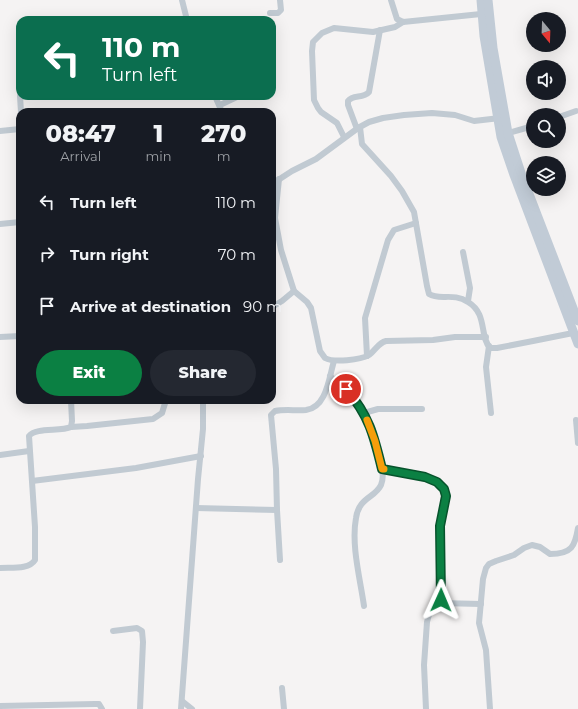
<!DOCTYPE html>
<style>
:root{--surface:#171b24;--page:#242831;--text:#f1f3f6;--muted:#9ea1a6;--accent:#0b8043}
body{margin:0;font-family:Montserrat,sans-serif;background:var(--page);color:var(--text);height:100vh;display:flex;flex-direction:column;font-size:15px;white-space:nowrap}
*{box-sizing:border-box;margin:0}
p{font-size:13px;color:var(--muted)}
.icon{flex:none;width:22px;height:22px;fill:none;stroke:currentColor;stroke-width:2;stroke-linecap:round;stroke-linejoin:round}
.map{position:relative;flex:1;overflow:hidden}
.details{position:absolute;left:16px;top:108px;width:260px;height:296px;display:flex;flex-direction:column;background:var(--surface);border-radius:12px;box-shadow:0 4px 16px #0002}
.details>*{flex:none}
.guide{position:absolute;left:16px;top:16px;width:260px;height:84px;border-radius:12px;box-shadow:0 4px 16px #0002;background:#0b6e4f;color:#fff;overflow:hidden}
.needle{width:26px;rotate:161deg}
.controls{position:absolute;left:526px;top:12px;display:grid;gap:8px}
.controls a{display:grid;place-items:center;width:40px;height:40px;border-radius:50%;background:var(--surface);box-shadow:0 4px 16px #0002;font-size:20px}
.pin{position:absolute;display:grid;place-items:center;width:34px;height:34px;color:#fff;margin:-17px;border:2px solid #fff;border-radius:50%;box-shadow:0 1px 4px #0007}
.me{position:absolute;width:44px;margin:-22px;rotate:1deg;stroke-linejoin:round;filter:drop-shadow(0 0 3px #0008)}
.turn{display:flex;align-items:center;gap:14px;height:84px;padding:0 20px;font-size:18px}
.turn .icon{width:52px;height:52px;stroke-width:2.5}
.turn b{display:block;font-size:28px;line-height:34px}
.eta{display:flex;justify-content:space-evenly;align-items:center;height:68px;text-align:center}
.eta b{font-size:24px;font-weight:800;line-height:28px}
.cta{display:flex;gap:8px;margin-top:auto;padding:8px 20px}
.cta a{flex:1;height:46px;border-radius:24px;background:var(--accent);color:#fff;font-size:16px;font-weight:800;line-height:46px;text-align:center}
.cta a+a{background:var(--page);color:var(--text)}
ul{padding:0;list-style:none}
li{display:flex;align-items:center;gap:12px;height:52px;padding:0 20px}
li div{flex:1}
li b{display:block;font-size:15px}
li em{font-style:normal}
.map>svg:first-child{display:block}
</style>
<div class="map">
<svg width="578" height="709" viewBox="0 0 578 709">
<rect width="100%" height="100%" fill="#f5f3f3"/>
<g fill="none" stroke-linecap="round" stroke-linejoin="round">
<!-- street -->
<g stroke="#c1cad2" stroke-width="6">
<polyline points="182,0 187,20"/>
<polyline points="391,0 397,19 403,22 481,14"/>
<polyline points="270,13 278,13 281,10 280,0"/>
<polyline points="20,96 21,112"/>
<polyline points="215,96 222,112"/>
<polyline points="220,105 239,96"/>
<polyline points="559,117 576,111"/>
<path d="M360,127l2,17 29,32 11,15 12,21 13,74 2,8c11,7 24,-2 39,8 20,12 11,34 22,46h7l36,-7 40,-8"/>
<path d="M357,129l-9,-24v-4c5,-7 15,-2 21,-9l11,-62"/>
<polyline points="0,131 20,129"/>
<polyline points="508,133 533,126"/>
<polyline points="344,137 337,123 321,112 318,108 314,100 312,51 313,42 322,33 334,28 373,32 395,27 403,22"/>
<path d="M279,179l-4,39 6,32 13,41 13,11 4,6 9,43 5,7c9,5 35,2 44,-3 7,-5 9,-12 17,-14l47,-1 22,-3h31"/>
<polyline points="272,184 292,171 316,159 358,128 369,122 383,118 404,115 432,113 455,115 474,121 500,118"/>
<polyline points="0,224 20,222"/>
<polyline points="463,252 470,288 468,301"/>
<polyline points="272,307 282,301 294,291"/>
<polyline points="0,337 20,336"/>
<polyline points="489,346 486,367 491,413"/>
<polyline points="367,356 365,318 388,240 394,230 416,223"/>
<path d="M330,376c30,26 40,43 49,82 2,8 6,18 2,27 -6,13 -22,12 -25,33 -5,27 4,60 8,88"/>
<polyline points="364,413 378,409 422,409"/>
<polyline points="576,420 578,443"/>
<polyline points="71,427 87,426 153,419 162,413 166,400"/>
<polyline points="0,455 29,451"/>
<path d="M382,469c17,2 55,5 63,22l-5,35 2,70 -3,7 -9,8 -3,11 -3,43 2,44"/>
<polyline points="32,481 136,468 201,456"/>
<polyline points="196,508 277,510"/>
<path d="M280,560l-3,-50 -1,-41 -5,-54 4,-4c11,-2 21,0 31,-1 21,-3 23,-33 28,-49"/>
<path d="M0,568c10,-1 29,2 35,-8v-33l-6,-91c7,-9 31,-4 42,-9l1,-6 -1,-21"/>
<polyline points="439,603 481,604"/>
<polyline points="113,631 137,628 142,631 143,642 140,709"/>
<polyline points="282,688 284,709"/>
<polyline points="182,701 192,709"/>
<polyline points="0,706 95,704 99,704 102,709"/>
<polyline points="181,709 198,479 203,429 203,400"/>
<path d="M490,709l-4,-59 -7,-27 4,-44 3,-11 3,-4 7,-3 18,-6 10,-7 8,-3 8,2 10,7c22,0 25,-8 28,-26"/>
</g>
<!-- secondary -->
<g stroke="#c1cbd6" stroke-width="9">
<polyline points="481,0 484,36 501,137 514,175 578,344"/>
<polyline points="488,0 493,48 508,133 521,173 578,321"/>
</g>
</g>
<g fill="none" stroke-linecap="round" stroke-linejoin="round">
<defs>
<path id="route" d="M346,389c23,26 28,47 36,80l43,8 12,5 7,7 2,7 -6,30 1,74"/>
</defs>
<!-- route casing -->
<use href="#route" stroke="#07532c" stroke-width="10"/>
<!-- route -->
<use href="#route" stroke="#0b8043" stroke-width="7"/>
<!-- slow -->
<polyline stroke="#f59e0b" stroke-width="7" points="367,420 375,441 382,469 384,469"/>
</g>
</svg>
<div class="controls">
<a><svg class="needle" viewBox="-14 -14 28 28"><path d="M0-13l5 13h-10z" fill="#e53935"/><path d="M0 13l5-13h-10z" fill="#9ea1a6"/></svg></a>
<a><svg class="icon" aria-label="sound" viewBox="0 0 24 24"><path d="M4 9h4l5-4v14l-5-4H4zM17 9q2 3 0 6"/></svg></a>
<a><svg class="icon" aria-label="search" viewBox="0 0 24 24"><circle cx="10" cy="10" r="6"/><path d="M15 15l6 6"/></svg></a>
<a><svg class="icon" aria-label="layers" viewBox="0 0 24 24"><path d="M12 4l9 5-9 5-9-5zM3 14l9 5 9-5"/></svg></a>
</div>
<div class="pin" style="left:346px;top:389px;background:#d93025"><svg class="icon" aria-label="arrive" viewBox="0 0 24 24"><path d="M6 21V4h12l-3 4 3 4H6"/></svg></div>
<svg class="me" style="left:441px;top:600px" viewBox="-20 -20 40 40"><path d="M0-17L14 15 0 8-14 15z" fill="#0b8043" stroke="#fff" stroke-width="4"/></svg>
<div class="guide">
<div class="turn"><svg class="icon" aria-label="left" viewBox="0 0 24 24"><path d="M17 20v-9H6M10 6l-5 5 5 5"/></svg><div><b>110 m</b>Turn left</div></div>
</div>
<section class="details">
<div class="eta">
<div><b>08:47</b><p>Arrival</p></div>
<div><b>1</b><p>min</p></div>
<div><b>270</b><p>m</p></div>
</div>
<ul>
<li><svg class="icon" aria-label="left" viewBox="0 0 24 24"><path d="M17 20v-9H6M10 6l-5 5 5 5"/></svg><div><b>Turn left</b></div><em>110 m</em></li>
<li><svg class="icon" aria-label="right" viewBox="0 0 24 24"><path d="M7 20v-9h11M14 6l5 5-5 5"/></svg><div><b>Turn right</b></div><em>70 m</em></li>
<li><svg class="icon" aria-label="arrive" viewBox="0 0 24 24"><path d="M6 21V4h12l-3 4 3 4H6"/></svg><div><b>Arrive at destination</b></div><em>90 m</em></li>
</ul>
<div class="cta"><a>Exit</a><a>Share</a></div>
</section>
</div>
